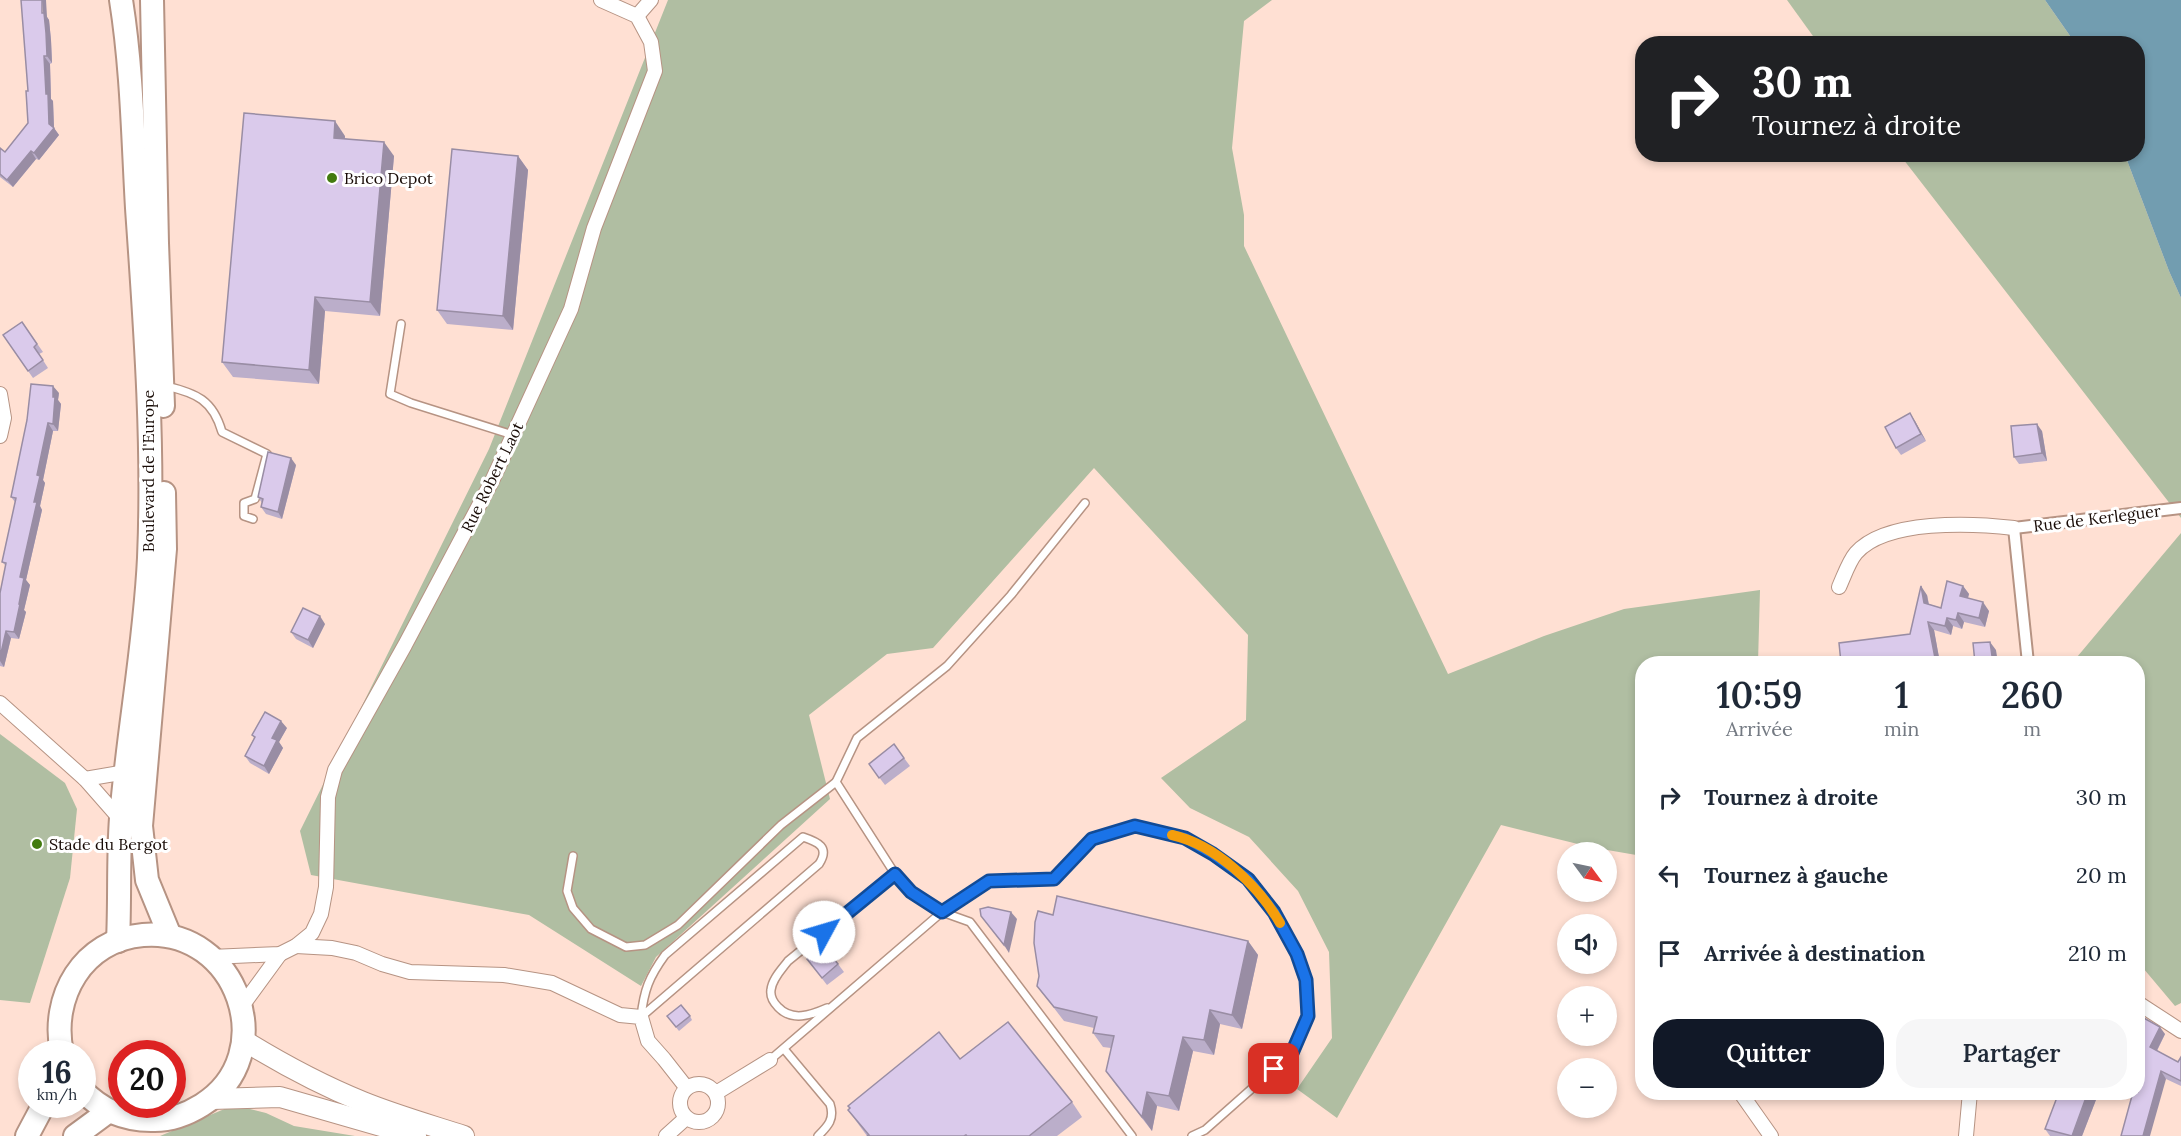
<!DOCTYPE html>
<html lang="fr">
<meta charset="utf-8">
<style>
:root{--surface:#fff;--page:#f6f6f7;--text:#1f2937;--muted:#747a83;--accent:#111827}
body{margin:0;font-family:Lora,serif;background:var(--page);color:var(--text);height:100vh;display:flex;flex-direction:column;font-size:22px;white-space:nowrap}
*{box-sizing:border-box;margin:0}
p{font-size:20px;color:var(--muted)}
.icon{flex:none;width:33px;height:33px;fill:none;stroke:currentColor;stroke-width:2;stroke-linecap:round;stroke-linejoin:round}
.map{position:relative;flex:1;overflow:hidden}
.sheet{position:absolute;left:1635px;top:656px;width:510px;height:444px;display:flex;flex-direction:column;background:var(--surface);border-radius:24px;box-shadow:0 3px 9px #0003}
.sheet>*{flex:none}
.top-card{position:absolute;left:1635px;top:36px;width:510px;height:126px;border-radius:24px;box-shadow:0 3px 9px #0003;background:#202124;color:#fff;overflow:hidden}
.needle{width:39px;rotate:123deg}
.controls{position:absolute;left:1557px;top:842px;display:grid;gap:12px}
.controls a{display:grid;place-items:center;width:60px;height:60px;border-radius:50%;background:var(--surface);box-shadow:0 3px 9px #0003;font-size:30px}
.speed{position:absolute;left:18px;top:1040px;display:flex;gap:12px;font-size:30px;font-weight:700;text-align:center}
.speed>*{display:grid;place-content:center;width:78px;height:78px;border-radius:50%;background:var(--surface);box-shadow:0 3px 9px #0003;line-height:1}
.speed small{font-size:15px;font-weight:400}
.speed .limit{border:9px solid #d22;background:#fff;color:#111}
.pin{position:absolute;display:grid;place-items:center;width:51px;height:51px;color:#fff;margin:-26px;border-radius:12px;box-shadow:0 3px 9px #0006}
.me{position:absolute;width:66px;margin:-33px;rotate:51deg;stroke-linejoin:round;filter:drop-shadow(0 0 4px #0008)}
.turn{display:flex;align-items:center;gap:21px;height:126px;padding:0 18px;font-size:27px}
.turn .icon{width:78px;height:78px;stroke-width:2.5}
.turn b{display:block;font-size:42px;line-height:51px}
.eta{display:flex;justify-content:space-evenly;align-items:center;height:102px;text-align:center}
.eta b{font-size:36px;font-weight:600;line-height:42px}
.cta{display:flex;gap:12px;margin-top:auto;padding:12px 18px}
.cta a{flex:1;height:69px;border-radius:24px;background:var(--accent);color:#fff;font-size:24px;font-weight:600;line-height:69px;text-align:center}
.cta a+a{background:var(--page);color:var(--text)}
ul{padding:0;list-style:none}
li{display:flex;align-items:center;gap:18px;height:78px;padding:0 18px}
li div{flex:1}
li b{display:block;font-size:22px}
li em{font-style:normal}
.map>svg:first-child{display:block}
</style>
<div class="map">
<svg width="2181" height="1136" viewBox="0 0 2181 1136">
<rect width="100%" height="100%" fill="#ffe0d3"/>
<!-- green -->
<g fill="#b0bea2">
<polygon points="668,0 1272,0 1244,21 1232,148 1244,215 1244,246 1448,674 1544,636 1624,609 1760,590 1758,663 1642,663 1642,856 1590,847 1501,825 1337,1118 1297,1089 1332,1038 1329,952 1298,891 1249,837 1190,808 1161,778 1246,720 1248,635 1094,468 933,648 887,654 809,715 830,799 656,957 641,986 529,915 311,875 300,831 489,449"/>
<polygon points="1787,0 2045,0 2075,43 1818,43"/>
<polygon points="1900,155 2125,155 2169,271 2181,298 2181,518"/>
<polygon points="2181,533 2181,1003 2175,1006 2138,962 2138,663 2072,663"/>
<polygon points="0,734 65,783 77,809 70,878 30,1003 0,1000"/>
<polygon points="234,1105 266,1113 294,1126 355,1136 160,1136"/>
</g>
<!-- water -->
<polygon fill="#729db0" points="2045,0 2181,0 2181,298 2169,271 2125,155 2138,154 2138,44 2075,43"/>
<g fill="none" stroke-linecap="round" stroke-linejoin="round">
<defs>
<g id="service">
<polyline points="401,324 390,394 411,403 513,435"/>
<path d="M166,386c30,7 47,14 56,46l45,22 -12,45 -11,4v13l9,3"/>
<polyline points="1085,503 1011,595 947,666 857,738 836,782 895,874 911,892 942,912 970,922 1132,1136"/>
<path d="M803,837c15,5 27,10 16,27l-178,153c3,-27 8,-40 24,-62z"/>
<polyline points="573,856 567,891 573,908 591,929 626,947 645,945 678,925 781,825 836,782"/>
<path d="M827,1008c-16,7 -35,14 -49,-1 -4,-4 -8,-10 -7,-17 1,-11 11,-21 17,-29l107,-87"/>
<path d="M784,1049l46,55c5,15 -2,22 -12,32"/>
<polyline points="770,1060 942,912 989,881 1054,879 1092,839 1135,826 1185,838 1213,854 1248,879 1274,912 1297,954 1306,980 1308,1016 1292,1053 1205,1130 1192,1136"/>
</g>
<polyline id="pedestrian" points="2028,663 2014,528 2181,508"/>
<g id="minor">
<polyline points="637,16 651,0"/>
<polyline points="0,394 4,418 0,436"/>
<path d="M1839,587c5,-11 10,-26 17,-34 30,-34 116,-30 158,-25"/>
<polyline points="0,703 85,779 121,820"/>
<polyline points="85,779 126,772"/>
<polyline points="296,946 332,948 356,953 382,964 410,972 504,975 552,983 620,1015 641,1017 648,1041 664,1059 686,1087"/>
<polyline points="211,957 280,954 296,946 312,933 321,914 326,887 328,797 335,770 405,645 492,481 571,309 594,228 655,71 651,42 637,16 601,0"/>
<polyline points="2138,1003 2181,1031"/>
<polyline points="242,1006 280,954"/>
<circle cx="699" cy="1103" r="19"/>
<polyline points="1740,1092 1771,1136"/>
<polyline points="716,1093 770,1060"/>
<polyline points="666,1136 686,1118"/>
<polyline points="1966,1136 1970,1092"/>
</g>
<g id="secondary">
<path d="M243,1040c39,24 78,45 120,62 32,13 67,23 101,34"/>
<polyline points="211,1099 280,1097 416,1136"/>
</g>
<g id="primary">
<polyline points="152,0 157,243 163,406"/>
<polyline points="164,493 165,549 141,826 147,880 170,936"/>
<path d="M118,941c2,-41 0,-83 3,-123 7,-87 24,-173 28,-260 5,-116 -4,-234 -12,-350 -4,-69 -5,-139 -16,-208"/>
<path d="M62,1053c-12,-56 21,-113 81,-118 95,-8 139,120 59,170 -16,10 -32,16 -51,15 -27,0 -50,-10 -69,-30"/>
<polyline points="27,1136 44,1104"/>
<polyline points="75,1136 109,1111"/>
</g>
</defs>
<!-- service casing -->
<use href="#service" stroke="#b69383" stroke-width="10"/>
<!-- pedestrian casing -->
<use href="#pedestrian" stroke="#b69383" stroke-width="14"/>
<!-- minor casing -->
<use href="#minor" stroke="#b69383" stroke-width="16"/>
<!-- secondary casing -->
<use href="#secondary" stroke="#b69383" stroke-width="22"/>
<!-- primary casing -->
<use href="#primary" stroke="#b69383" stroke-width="26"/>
<!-- service -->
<use href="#service" stroke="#fff" stroke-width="7"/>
<!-- pedestrian -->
<use href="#pedestrian" stroke="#fff" stroke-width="10"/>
<!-- minor -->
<use href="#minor" stroke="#fff" stroke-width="14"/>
<!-- secondary -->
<use href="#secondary" stroke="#fff" stroke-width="20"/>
<!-- primary -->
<use href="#primary" stroke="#fff" stroke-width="22"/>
</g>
<!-- wall -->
<g fill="#bbaeca">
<polygon points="47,17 49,20 51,40 52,63 50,64 51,99 53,101 54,128 59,135 39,160 36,159 13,187 0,177 0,148 5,152 28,123 28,91"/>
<polygon points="345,136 345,138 394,156 380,316 325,311 319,384 233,377 222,362"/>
<polygon points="518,156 528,170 513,330 447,324 437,310"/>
<polygon points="22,322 43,352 39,354 48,368 33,378 3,335"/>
<polygon points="59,393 58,400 61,404 58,431 53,431 43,480 45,483 40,506 42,510 26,580 30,585 24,610 26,612 19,639 11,638 4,667 0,666 0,593 6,566 2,562 15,502 11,497"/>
<polygon points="1915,421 1926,441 1901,455 1896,448"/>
<polygon points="2042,431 2047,461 2019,464 2014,457"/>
<polygon points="296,465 282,519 266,514 261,507 262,503 258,497"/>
<polygon points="1963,586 1969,594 1968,598 1989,611 1985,627 1964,622 1962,629 1953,626 1951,635 1934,630 1940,663 1841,663 1910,634 1927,595 1929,604 1941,608"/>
<polygon points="325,624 313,648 296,639 291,632"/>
<polygon points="287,728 279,742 283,748 269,774 250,763 245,756 254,738 252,735"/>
<polygon points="904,758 910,766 885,785 869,764"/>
<polygon points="1053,915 1248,941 1258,955 1242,1029 1220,1024 1214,1055 1193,1051 1179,1111 1157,1106 1152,1131 1116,1085 1106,1071 1111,1048 1103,1047 1093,1033 1094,1028 1064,1021 1037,986"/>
<polygon points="807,959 838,964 844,972 827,985"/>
<polygon points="667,1016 690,1016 692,1020 679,1031"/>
<polygon points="2138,1026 2165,1034 2157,1051 2178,1062 2181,1057 2181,1086 2166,1079 2138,1063"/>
<polygon points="960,1059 1072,1102 1082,1117 1057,1136 867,1136 848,1110"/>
<polygon points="2023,1092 2050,1092 2049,1099 2027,1097"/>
<polygon points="2059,1092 2099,1092 2082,1136 2050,1136 2045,1129"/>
</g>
<!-- shaded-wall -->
<g fill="#998da4">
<polygon points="42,0 46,0 47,17 49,20 51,40 52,63 47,56"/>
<polygon points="44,56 50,64 51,99 53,101 54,128 59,135 39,160 34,153 46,94"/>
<polygon points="335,121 345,136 344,152 334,138"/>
<polygon points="384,142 394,156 380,316 370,302"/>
<polygon points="31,151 36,159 13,187 7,180"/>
<polygon points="518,156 528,170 513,330 503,316"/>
<polygon points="315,297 325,311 319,384 309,370"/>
<polygon points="53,386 59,393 58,400 61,404 58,431 53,424"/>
<polygon points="1910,413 1915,421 1926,441 1921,434"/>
<polygon points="48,423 53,431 43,480 45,483 40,506 42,510 26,580 30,585 24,610 26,612 19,639 14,632 19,604 20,577 37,475"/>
<polygon points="2037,424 2042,431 2047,461 2042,453"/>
<polygon points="291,458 296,465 282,519 278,512"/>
<polygon points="1921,586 1927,595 1930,612 1924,603"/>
<polygon points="1963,586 1969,594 1966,604 1960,596"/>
<polygon points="1983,602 1989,611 1985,627 1979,618"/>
<polygon points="1958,613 1964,622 1962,629 1956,620"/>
<polygon points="320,616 325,624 313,648 308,640"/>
<polygon points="1947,618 1953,626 1951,635 1945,626"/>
<polygon points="1928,622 1934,630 1940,663 1936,663"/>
<polygon points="6,631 11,638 4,667 0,661 0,657"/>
<polygon points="1990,642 1996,650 1998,663 1993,663"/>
<polygon points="281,721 287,728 279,742 283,748 269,774 264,766 272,738"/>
<polygon points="1011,912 1017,919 1009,953 1004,945"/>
<polygon points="1248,941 1258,955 1242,1029 1232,1015"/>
<polygon points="1210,1010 1220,1024 1214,1055 1204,1040"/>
<polygon points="2160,1027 2165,1034 2155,1054 2150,1047"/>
<polygon points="1183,1037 1193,1051 1179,1111 1169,1096"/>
<polygon points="2161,1071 2166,1079 2150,1136 2143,1136"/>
<polygon points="1147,1092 1157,1106 1152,1131 1142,1117"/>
<polygon points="2044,1092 2050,1092 2049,1099"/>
<polygon points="2088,1092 2099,1092 2082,1136 2072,1136"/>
</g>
<!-- building -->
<g fill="#dacaeb" stroke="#998da4" stroke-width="1.5">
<polygon points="21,0 42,0 42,13 44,13 46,33 47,56 44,56 46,94 48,94 49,124 54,128 34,153 31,151 7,180 0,174 0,148 5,152 28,123 26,91 28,91"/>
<polygon points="244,113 335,121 334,138 384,142 370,302 315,297 309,370 222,362"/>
<polygon points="452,149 518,156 503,316 437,310"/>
<polygon points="22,322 37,344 34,347 43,360 28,371 3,335"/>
<polygon points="31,384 53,386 53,397 55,397 53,424 48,423 37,475 40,476 34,502 37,502 20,577 24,578 19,604 20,604 14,632 6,631 0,657 0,593 6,563 2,562 16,498 11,497 27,420"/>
<polygon points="1910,413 1921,434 1896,448 1885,427"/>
<polygon points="2037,424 2042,453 2014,457 2011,426"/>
<polygon points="268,452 291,458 278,512 261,507 263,499 258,497"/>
<polygon points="1947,581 1963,586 1960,596 1983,602 1979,618 1958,613 1956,620 1947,618 1945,626 1928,622 1936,663 1841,663 1839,643 1910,634 1921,586 1924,603 1941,608"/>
<polygon points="303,608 320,616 308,640 291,632"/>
<polygon points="1990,642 1993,663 1975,663 1973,643"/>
<polygon points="265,712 281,721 272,738 277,740 264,766 245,756 255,737 252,735"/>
<polygon points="894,744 904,758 879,778 869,764"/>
<polygon points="1057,896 1248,941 1232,1015 1210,1010 1204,1040 1183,1037 1169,1096 1147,1092 1142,1117 1106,1071 1114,1036 1093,1033 1097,1017 1054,1007 1037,986 1039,976 1034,943 1035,922 1038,911 1053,915"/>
<polygon points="988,907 1011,912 1004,945 981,916 980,909"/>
<polygon points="823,946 838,964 822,978 807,959"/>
<polygon points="681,1005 690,1016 676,1027 667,1016"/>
<polygon points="2142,1017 2160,1027 2150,1047 2178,1062 2181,1057 2181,1081 2161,1071 2143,1136 2121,1136 2133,1092 2138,1092 2138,1075 2141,1061 2138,1059 2138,1026"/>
<polygon points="1008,1022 1072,1102 1029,1136 967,1136 966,1135 964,1136 867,1136 869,1135 848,1110 850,1108 848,1106 939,1032 960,1059"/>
<polygon points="2059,1092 2088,1092 2072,1136 2045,1129"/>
</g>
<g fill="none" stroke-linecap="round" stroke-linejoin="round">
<defs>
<polyline id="route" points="824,932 895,874 911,892 942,912 989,881 1054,879 1092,839 1135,826 1185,838 1213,854 1248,879 1274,912 1297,954 1306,980 1308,1016 1292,1053 1274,1069"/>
</defs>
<!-- route casing -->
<use href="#route" stroke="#114b97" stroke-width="15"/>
<!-- route -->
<use href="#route" stroke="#1a73e8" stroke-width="10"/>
<!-- slow -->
<path stroke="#f59e0b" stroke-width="10" d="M1172,835c44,10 86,50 108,88"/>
</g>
<!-- markers -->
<g fill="#437b10" stroke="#fff" stroke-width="2">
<circle cx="332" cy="178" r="6"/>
<circle cx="37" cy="844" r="6"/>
</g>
<g text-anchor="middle" stroke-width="6" stroke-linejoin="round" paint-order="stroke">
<!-- poi labels -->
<g font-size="16" fill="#180b06" stroke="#fff" text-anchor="start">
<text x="344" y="184">Brico Depot</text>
<text x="49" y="850">Stade du Bergot</text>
</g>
<!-- street labels -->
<g font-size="16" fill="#180b06" stroke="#fff">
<text transform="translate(148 471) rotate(-90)" y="6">Boulevard de l'Europe</text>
<text transform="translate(492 477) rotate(-64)" y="6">Rue Robert Laot</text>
<text transform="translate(2097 518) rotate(-7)" y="6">Rue de Kerleguer</text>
</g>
</g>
</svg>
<div class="controls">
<a><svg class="needle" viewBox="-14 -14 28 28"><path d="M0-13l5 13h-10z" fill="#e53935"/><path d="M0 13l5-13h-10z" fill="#747a83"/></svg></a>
<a><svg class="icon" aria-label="sound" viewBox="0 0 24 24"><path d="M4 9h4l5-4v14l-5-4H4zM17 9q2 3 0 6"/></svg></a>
<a>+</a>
<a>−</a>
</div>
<div class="speed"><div>16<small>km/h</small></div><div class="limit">20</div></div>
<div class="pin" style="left:1274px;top:1069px;background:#d93025"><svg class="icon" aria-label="arrive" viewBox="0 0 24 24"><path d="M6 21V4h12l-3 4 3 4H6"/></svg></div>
<svg class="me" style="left:824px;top:932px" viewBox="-20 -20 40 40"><circle r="19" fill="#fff"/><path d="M0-13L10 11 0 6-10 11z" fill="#1a73e8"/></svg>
<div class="top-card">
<div class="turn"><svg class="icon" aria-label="right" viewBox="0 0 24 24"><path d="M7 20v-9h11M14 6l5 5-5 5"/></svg><div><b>30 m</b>Tournez à droite</div></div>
</div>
<section class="sheet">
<div class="eta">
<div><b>10:59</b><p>Arrivée</p></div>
<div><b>1</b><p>min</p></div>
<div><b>260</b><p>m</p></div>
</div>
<ul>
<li><svg class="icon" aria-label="right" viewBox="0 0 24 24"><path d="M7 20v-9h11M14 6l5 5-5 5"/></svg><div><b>Tournez à droite</b></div><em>30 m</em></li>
<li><svg class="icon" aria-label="left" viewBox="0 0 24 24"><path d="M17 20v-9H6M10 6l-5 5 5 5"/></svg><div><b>Tournez à gauche</b></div><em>20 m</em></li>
<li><svg class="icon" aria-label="arrive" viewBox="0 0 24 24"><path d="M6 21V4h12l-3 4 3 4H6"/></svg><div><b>Arrivée à destination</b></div><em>210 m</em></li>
</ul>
<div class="cta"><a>Quitter</a><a>Partager</a></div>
</section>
</div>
